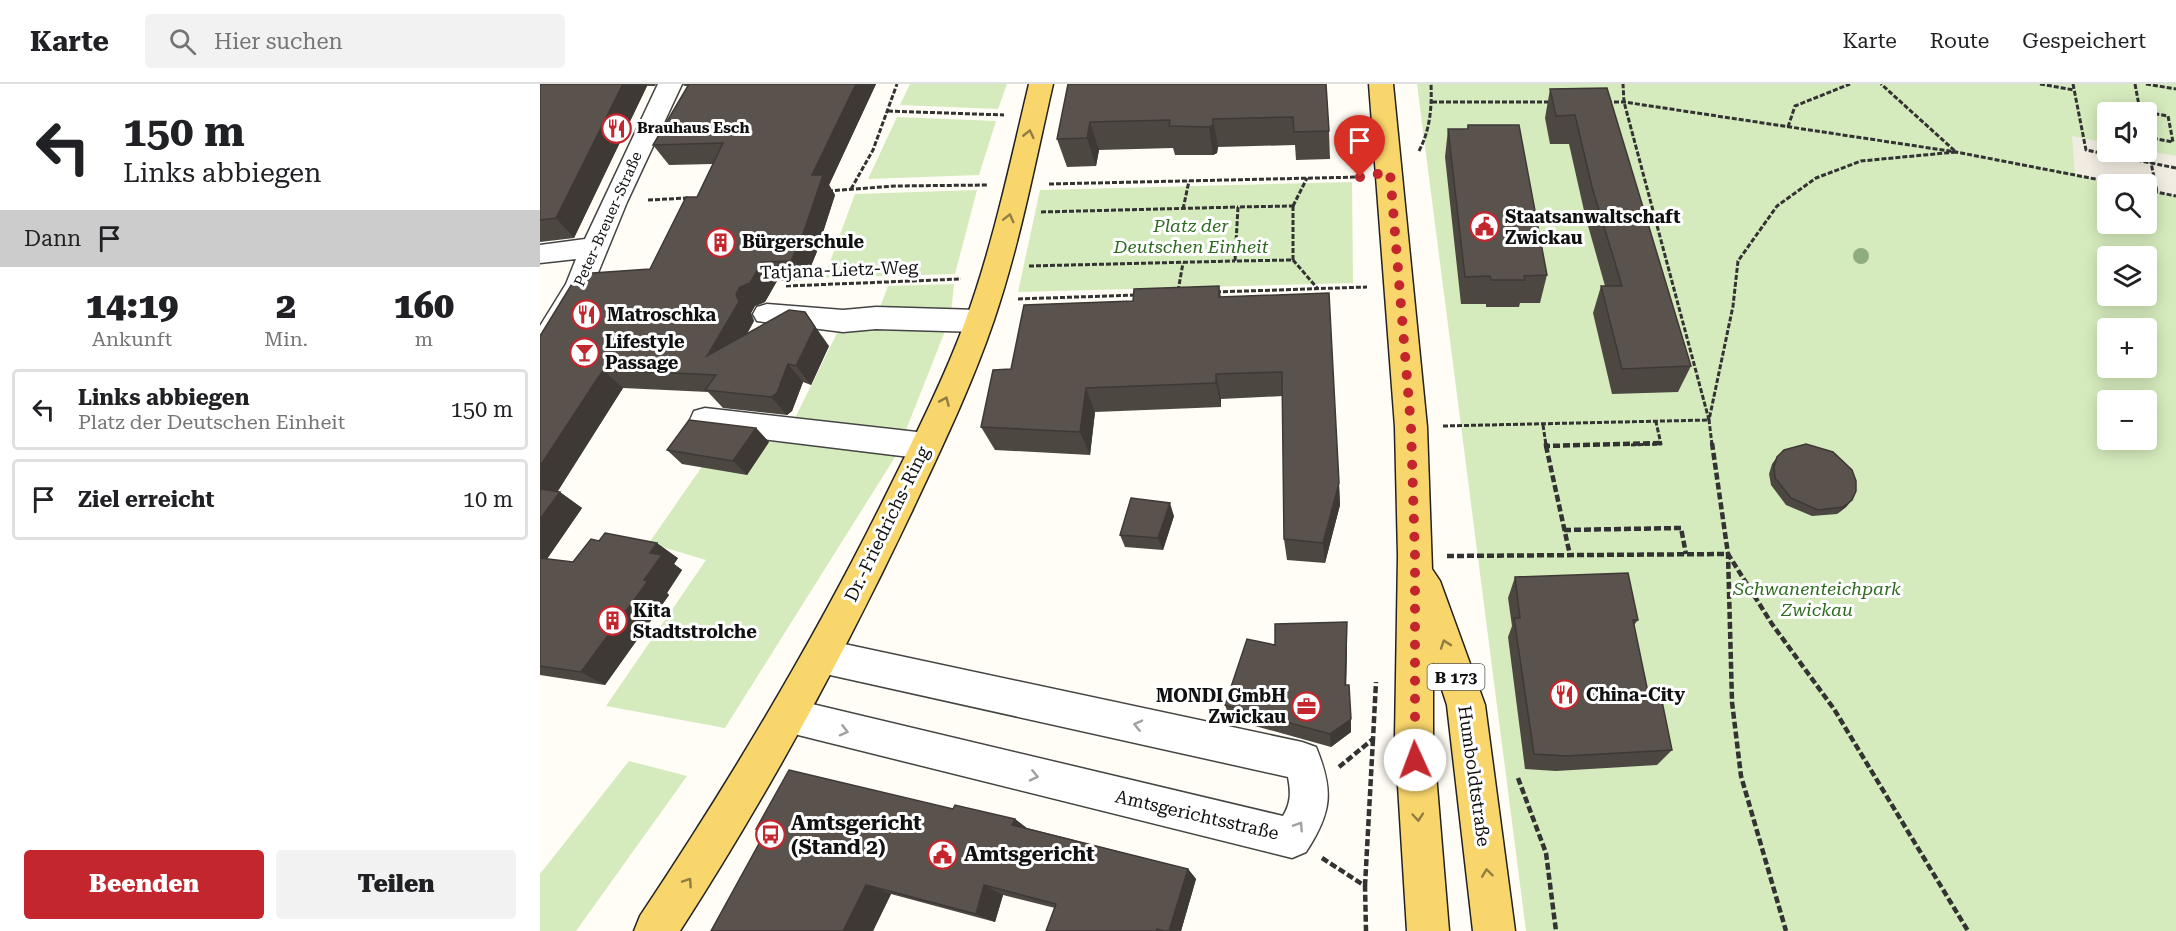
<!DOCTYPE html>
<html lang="de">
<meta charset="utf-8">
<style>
:root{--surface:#fff;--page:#f2f2f2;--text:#202124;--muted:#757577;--line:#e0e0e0;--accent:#c4262e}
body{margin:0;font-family:"Roboto Serif",serif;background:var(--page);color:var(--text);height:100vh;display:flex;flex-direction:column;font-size:22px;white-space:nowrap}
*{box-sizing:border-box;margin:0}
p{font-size:20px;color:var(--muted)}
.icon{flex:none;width:33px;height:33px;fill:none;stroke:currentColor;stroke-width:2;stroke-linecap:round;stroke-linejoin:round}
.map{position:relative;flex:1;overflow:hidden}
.sheet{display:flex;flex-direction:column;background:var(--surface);width:540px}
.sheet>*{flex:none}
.top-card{background:#fff;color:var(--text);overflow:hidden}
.tools{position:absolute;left:1557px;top:18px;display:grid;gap:12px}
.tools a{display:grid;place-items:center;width:60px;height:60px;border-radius:6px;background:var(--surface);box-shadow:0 3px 15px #0003;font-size:30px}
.pin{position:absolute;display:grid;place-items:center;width:51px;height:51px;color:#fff;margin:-62px -26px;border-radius:50% 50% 50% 0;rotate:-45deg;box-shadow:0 0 6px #0007}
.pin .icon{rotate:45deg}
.me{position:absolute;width:66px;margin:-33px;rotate:358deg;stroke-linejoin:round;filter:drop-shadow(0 0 4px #0008)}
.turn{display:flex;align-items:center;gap:21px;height:126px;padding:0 24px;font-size:27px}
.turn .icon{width:78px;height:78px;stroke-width:2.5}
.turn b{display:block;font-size:42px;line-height:51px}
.then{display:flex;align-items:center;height:57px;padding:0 24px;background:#0003;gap:12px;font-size:22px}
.eta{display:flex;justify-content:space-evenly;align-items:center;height:102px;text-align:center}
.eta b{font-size:36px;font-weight:800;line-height:42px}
.button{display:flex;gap:12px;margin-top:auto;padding:12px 24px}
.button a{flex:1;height:69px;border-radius:6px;background:var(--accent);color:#fff;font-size:24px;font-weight:800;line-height:69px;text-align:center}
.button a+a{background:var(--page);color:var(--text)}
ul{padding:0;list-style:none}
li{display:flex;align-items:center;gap:18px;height:81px;margin:0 12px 9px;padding:0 12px;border:3px solid var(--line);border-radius:6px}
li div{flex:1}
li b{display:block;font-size:22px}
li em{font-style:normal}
header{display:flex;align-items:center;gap:36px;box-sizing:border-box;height:84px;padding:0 30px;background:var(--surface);border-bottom:2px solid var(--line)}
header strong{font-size:28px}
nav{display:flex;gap:33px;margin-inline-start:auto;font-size:21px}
.search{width:420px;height:54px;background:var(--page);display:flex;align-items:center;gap:15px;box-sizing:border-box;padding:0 21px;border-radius:6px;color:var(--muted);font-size:22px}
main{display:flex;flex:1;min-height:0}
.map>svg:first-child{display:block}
</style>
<header>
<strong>Karte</strong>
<div class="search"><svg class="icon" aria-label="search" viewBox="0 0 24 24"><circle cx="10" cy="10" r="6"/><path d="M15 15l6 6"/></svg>Hier suchen</div>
<nav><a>Karte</a><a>Route</a><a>Gespeichert</a></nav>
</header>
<main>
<section class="sheet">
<div class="top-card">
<div class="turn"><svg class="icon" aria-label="left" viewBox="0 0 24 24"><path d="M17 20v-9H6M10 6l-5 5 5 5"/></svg><div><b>150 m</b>Links abbiegen</div></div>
<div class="then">Dann<svg class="icon" aria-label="arrive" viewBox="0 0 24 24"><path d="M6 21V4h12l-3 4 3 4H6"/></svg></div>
</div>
<div class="eta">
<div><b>14:19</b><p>Ankunft</p></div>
<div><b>2</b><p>Min.</p></div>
<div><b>160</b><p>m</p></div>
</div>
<ul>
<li><svg class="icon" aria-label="left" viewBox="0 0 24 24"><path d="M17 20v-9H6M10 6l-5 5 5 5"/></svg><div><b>Links abbiegen</b><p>Platz der Deutschen Einheit</p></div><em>150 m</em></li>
<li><svg class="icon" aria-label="arrive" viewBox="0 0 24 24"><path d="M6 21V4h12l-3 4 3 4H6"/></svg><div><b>Ziel erreicht</b></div><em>10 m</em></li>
</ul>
<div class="button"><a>Beenden</a><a>Teilen</a></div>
</section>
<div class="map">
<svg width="1636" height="847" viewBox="0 0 1636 847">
<rect width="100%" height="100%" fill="#fffdf5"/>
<!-- green -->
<g fill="#d5ebbd" fill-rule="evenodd">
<polygon points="370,0 467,0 458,25 360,21"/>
<path d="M877,0h759v847h-650zM1568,28h38v40h-38zM1568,100h38v40h-38zM1568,172h38v40h-38zM1568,244h38v40h-38zM1568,316h38v40h-38z"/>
<polygon points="357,33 456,37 439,91 328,95"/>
<polygon points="812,98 813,199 478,208 500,106"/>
<polygon points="437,106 415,190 284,194 315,110"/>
<polygon points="414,200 411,229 338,229 348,202"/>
<polygon points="303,237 407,242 366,346 255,334"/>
<polygon points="188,345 357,370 185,644 66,622 166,476 109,459"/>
<polygon points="89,677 147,692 36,847 0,847 0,790"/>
</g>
<!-- plaza -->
<polygon fill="#f1ede2" points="1532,52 1567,59 1568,68 1607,67 1636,72 1636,112 1607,106 1606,100 1581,100 1535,91"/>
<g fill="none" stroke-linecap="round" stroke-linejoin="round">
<defs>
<g id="minor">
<polygon points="118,0 142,0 87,118 53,201 10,275 0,278 0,242 26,200 36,175 0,179 0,161 45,155"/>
<polygon points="227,220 303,226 336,223 439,226 449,230 453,237 449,244 439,248 336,245 303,248 217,237 213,230 217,223"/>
<polygon points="165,324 386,349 397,353 402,362 397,371 386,375 165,348 154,345 150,336 154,327"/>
<path d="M281,555l481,103 14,5c18,44 16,65 -10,105l-14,6 -518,-129 -6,-13 6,-13 13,-5 496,118c8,-13 8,-24 5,-39l-467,-104 -13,-5 -5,-12 5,-12z"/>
</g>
<g id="major">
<path d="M489,0h24c-18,79 -33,159 -59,236 -22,65 -52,127 -81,189 -69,146 -146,287 -233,422h-46l6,-15c90,-135 174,-275 246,-421 28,-57 57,-114 79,-173 28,-77 45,-158 64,-238z"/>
<polygon points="829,0 853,0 887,343 892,485 900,497 945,621 975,847 933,847 907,621 893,578 893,653 909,847 867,847 855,653 858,472 855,343"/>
</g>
</defs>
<!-- minor casing -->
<use href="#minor" stroke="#444" stroke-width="3"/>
<!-- major casing -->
<use href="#major" stroke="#222" stroke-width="3"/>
<!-- path-far1 -->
<g stroke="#333" stroke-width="3" stroke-dasharray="5 2" stroke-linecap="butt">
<polyline points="1500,0 1534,6"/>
<polyline points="1533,0 1546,66 1636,84"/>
<polyline points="1595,0 1600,27 1628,32 1633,58 1606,53"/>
<polyline points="1606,0 1636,5"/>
<polyline points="892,18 1011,18"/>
<polyline points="1067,18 1084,18 1416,68 1581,100"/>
<polyline points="348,27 464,31"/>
<polyline points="1248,43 1255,22 1310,0"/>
<polyline points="1606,54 1617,108"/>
<path d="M879,67c11,-21 13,-43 12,-67"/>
<polyline points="509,100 820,93"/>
<polyline points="311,105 333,66 357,0"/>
<polyline points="1606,106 1636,112"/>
<polyline points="288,107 355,102 448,101"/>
<polyline points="108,116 148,114"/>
<polyline points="753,122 767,94"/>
<polygon points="753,122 753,176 695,177 698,123"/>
<polyline points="643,125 649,97"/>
<polyline points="501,128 698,123"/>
<polyline points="753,176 778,205"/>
<polyline points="489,182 695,177"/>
<polyline points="246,202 421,195"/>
<polyline points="638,207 643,179"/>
<polyline points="676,208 827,203"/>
<polyline points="478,215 596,211"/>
<polyline points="1003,341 1006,361"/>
<polyline points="903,342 1169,336 1084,18 1083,0"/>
<polyline points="1091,361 1121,360 1116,338"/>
<polyline points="1172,361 1169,336 1193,222 1198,177 1237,122 1276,94 1321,77 1416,68 1341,0"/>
</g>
<!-- path -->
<g stroke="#333" stroke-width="4.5" stroke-dasharray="7 3" stroke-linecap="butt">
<polyline points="1006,359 1006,362 1121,359"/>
<polyline points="1172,359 1188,470 1192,618 1201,692 1246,847"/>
<polyline points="1006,362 1030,471"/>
<polyline points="1024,446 1141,444 1146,470"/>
<polyline points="907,472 1188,470 1232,540 1294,625 1428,847"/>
<polyline points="799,683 833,655 836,598"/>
<polyline points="978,694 1006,769 1016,847"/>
<polyline points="782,774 825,802 826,847"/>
<polyline points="825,802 833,655"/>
</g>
<!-- minor -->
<use href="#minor" fill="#fff" fill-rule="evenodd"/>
<!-- major -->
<use href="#major" fill="#f9d66b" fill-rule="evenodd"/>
</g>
<!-- trees -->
<circle fill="#8dad7f" cx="1321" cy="172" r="8"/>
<!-- wall -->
<g fill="#4d4742">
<polygon points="0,0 116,0 115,2 107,2 34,154 0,158"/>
<polygon points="143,0 336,0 289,101 295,111 276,170 265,196 237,197 225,218 215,222 211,229 214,237 207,250 289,262 271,301 263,298 252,327 247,331 183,324 168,308 83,304 18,407 42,424 7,475 33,478 138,474 134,480 142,486 127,509 129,511 65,601 0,591 0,252 110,185 157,113 173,80 129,81 113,61 148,2 144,2"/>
<polygon points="528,0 786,0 789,47 790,75 756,76 755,61 678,63 677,69 673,71 635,71 633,64 559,66 556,82 527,83 517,55"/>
<polygon points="1067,4 1151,282 1138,308 1072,310 1053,229 1061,202 1065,202 1045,131 1029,60 1010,60 1005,34 1010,5"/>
<polygon points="928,41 1007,191 1000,219 980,219 979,223 946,223 946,220 921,220 905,73 908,45 927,45"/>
<polygon points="679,202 681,213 789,209 800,421 785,479 747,476 744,455 743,312 681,315 681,323 555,328 550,371 455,366 441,343 593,217"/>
<polygon points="216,344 229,358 207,391 142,380 127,366"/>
<polygon points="1237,373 1312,416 1306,423 1297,430 1272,432 1246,421 1231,401 1229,390 1232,380"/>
<polygon points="634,432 623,466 585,463 580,451"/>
<polygon points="975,493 1098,536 1094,541 1110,618 1132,666 1117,681 1016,687 985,685 968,553 972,542 968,514"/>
<polygon points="807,554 806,601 811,648 791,663 690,635 685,621"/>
<polygon points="413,725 475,735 487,744 648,785 656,795 641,847 506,847 515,824 463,811 455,838 351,810 333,847 171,847 225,749 216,745"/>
</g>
<!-- shaded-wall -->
<g fill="#3f3936">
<polygon points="83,0 106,0 107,2 34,154 16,134"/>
<polygon points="316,0 336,0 289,101 295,111 276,170 265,196 251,177 272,91"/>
<polygon points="673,35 678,63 677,69 673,71 669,43"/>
<polygon points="550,38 559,66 556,82 547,54"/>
<polygon points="222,178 237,197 225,218 215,222 211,229 214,237 184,290 167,272 196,210 200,203"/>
<polygon points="265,228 289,262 271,301 256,282"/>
<polygon points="248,280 263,298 252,327 247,331 231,313"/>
<polygon points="63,286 83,304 10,419 0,412 0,382"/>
<polygon points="676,290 681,315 681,323 676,299"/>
<polygon points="546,304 555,328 550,371 540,348"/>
<polygon points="216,344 229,358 207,391 193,377"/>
<polygon points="799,399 800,421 785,479 783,459"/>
<polygon points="20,408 42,424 0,485 0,435"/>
<polygon points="1312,416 1306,423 1297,430 1303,423"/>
<polygon points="630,419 634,432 623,466 618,454"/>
<polygon points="117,459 138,474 134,480 142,486 127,509 129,511 65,601 41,588 104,496 110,469"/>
<polygon points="807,538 807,554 806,615 805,601"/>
<polygon points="811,635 811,648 791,663 790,650"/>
<polygon points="475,735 491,748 472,741"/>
<polygon points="648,785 656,795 641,847 629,847"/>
<polygon points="326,801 351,810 333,847 303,847"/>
<polygon points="444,801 463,811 455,838 436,830"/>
</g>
<!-- building -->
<g fill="#5a524d" stroke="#3f3936" stroke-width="1.5">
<polygon points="0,0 83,0 16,134 0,136"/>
<polygon points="149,0 316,0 272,91 283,91 263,150 251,177 222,178 210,199 200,203 196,210 199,218 167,272 249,226 265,228 275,243 256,282 248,280 237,309 231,313 165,306 176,291 63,286 0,382 0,252 38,190 110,185 146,113 157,113 183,59 113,61"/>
<polygon points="528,0 786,0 789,47 754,48 753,33 673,35 673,41 669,43 629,42 630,36 550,38 547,54 517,55"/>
<polygon points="1067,4 1151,282 1082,285 1061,202 1082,202 1052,103 1035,31 1016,32 1010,5"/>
<polygon points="928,41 979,41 1007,191 984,192 985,196 951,196 950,192 925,193 908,45 928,45"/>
<polygon points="679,202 679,213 789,209 799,399 783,459 744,455 742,288 676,290 676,299 546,304 540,348 441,343 453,286 471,285 484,221 593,217 594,205"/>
<polygon points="149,336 216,344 193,377 127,366"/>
<polygon points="1266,360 1293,368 1312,386 1316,397 1316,407 1312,416 1303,423 1278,426 1251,414 1235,394 1234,383 1237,373 1244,366"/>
<polygon points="0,405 20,408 0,435"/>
<polygon points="591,414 630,419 618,454 580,451"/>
<polygon points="65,449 117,459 110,469 122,471 104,496 108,497 41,588 0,582 0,474 33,478 51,455 59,457"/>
<polygon points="1088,489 1098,536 1093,536 1110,618 1122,617 1132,666 1026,672 994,670 974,534 980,534 975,493"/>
<polygon points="807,538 805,601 809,601 811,635 790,650 685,621 707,555 735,561 735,540"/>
<polygon points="249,686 413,725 415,721 475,735 472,741 648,785 629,847 624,847 617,845 616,847 506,847 516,820 444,801 436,830 326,801 303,847 171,847 227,745 216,745"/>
</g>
<!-- one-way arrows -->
<defs><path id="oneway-chevron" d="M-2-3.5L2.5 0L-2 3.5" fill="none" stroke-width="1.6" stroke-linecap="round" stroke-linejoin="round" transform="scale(1.5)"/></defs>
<g stroke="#917d42">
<use href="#oneway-chevron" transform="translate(489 50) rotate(-77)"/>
<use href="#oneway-chevron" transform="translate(469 134) rotate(-76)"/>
<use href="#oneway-chevron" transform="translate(405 317) rotate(-66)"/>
<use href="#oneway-chevron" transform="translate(905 560) rotate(-109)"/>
<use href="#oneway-chevron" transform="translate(878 733) rotate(85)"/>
<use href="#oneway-chevron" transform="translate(947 789) rotate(-97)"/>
<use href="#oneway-chevron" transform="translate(148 798) rotate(-56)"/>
</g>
<g stroke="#a0a0a0">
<use href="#oneway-chevron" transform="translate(598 641) rotate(-167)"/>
<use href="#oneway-chevron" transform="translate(304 647) rotate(14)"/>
<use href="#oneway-chevron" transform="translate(494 692) rotate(13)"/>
<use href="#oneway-chevron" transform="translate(759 742) rotate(-57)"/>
</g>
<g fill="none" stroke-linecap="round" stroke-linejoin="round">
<!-- route -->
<polyline stroke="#c4262e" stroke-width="10" stroke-dasharray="0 18" points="820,93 850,88 871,343 875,472 875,676"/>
</g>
<!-- icons -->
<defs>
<symbol id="restaurant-ring" viewBox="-11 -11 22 22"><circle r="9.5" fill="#fff" stroke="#c4262e" stroke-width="1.5"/><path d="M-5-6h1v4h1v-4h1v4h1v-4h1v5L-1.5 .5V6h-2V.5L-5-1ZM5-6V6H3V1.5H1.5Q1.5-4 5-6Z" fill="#c4262e"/></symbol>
<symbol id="civic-ring" viewBox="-11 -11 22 22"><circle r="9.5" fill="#fff" stroke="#c4262e" stroke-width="1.5"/><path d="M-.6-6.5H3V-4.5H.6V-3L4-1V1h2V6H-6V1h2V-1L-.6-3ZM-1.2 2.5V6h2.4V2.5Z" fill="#c4262e"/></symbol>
<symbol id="building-ring" viewBox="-11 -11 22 22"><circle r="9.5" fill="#fff" stroke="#c4262e" stroke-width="1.5"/><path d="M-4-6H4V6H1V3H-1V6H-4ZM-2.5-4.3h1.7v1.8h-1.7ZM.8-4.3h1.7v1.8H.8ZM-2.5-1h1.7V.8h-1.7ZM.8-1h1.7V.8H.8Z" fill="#c4262e"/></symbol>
<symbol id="bar-ring" viewBox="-11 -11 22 22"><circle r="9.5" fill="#fff" stroke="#c4262e" stroke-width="1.5"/><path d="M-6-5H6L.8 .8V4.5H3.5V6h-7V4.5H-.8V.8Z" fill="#c4262e"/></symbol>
<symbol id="office-ring" viewBox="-11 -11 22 22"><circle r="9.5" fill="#fff" stroke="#c4262e" stroke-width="1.5"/><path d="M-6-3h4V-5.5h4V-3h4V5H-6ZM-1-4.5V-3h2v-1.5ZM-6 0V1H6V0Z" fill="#c4262e"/></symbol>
<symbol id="bus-ring" viewBox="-11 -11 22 22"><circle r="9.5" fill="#fff" stroke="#c4262e" stroke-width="1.5"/><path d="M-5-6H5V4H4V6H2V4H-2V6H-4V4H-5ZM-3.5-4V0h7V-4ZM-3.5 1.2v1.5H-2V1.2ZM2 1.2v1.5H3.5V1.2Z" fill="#c4262e"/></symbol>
</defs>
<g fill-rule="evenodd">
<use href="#restaurant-ring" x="60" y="28" width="33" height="33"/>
<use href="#civic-ring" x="928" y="126" width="33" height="33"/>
<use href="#building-ring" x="164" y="142" width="33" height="33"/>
<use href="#restaurant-ring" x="30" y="214" width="33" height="33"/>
<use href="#bar-ring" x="28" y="252" width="33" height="33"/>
<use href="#building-ring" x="56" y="520" width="33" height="33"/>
<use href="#restaurant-ring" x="1008" y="594" width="33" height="33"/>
<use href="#office-ring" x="750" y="606" width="33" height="33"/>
<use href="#bus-ring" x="214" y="734" width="33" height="33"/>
<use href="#civic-ring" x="386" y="754" width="33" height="33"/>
</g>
<g text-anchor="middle" stroke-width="6" stroke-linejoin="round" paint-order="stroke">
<!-- far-poi labels -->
<g font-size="15" font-weight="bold" fill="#111" stroke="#fff" text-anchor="start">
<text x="97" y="49">Brauhaus Esch</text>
</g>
<!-- far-street labels -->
<g font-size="15" fill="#111" stroke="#fff">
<text transform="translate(68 135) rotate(-66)" y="5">Peter-Breuer-Straße</text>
</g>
<!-- shield labels -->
<rect fill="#fff" stroke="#585858" stroke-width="1.5" x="887.5" y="580" width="57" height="26" rx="4.5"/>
<g font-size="16" font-weight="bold" fill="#111">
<text x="916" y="599">B 173</text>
</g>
<!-- poi labels -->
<g font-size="18" font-weight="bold" fill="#111" stroke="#fff" text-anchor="start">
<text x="965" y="139">Staatsanwaltschaft<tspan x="965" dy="21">Zwickau</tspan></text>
<text x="202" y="164">Bürgerschule</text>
<text x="67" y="237">Matroschka</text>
<text x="65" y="264">Lifestyle<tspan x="65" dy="21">Passage</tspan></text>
<text x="93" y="533">Kita<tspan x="93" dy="21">Stadtstrolche</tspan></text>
<text x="1046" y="617">China-City</text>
<text x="746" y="618" text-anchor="end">MONDI GmbH<tspan x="746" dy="21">Zwickau</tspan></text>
</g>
<!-- park labels -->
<g font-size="18" font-style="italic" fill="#2f6b1f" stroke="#fff">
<text x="651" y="148">Platz der<tspan x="651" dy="21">Deutschen Einheit</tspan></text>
<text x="1277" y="511">Schwanenteichpark<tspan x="1277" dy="21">Zwickau</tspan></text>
</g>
<!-- street labels -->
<g font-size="18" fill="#111" stroke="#fff">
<text transform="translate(299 186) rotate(-2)" y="6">Tatjana-Lietz-Weg</text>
<text transform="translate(347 440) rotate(-64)" y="6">Dr.-Friedrichs-Ring</text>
<text transform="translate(934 692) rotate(82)" y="6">Humboldtstraße</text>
<text transform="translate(657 731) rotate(13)" y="6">Amtsgerichtsstraße</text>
</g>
<!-- near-poi labels -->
<g font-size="21" font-weight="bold" fill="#111" stroke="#fff" text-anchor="start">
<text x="251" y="746">Amtsgericht<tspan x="251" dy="24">(Stand 2)</tspan></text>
<text x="424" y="777">Amtsgericht</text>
</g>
</g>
</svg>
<div class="tools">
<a><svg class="icon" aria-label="sound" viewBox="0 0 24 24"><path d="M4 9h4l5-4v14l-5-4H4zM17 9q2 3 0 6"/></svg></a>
<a><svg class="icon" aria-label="search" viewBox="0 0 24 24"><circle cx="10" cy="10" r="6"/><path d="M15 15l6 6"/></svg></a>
<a><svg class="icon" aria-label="layers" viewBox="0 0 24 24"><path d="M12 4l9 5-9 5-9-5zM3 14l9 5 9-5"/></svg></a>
<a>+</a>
<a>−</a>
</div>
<div class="pin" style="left:820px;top:93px;background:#d93025"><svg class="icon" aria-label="arrive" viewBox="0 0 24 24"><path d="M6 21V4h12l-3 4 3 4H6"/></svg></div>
<svg class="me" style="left:875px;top:676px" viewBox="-20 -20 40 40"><circle r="19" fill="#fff"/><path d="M0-13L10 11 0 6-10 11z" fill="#c4262e"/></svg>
</div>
</main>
